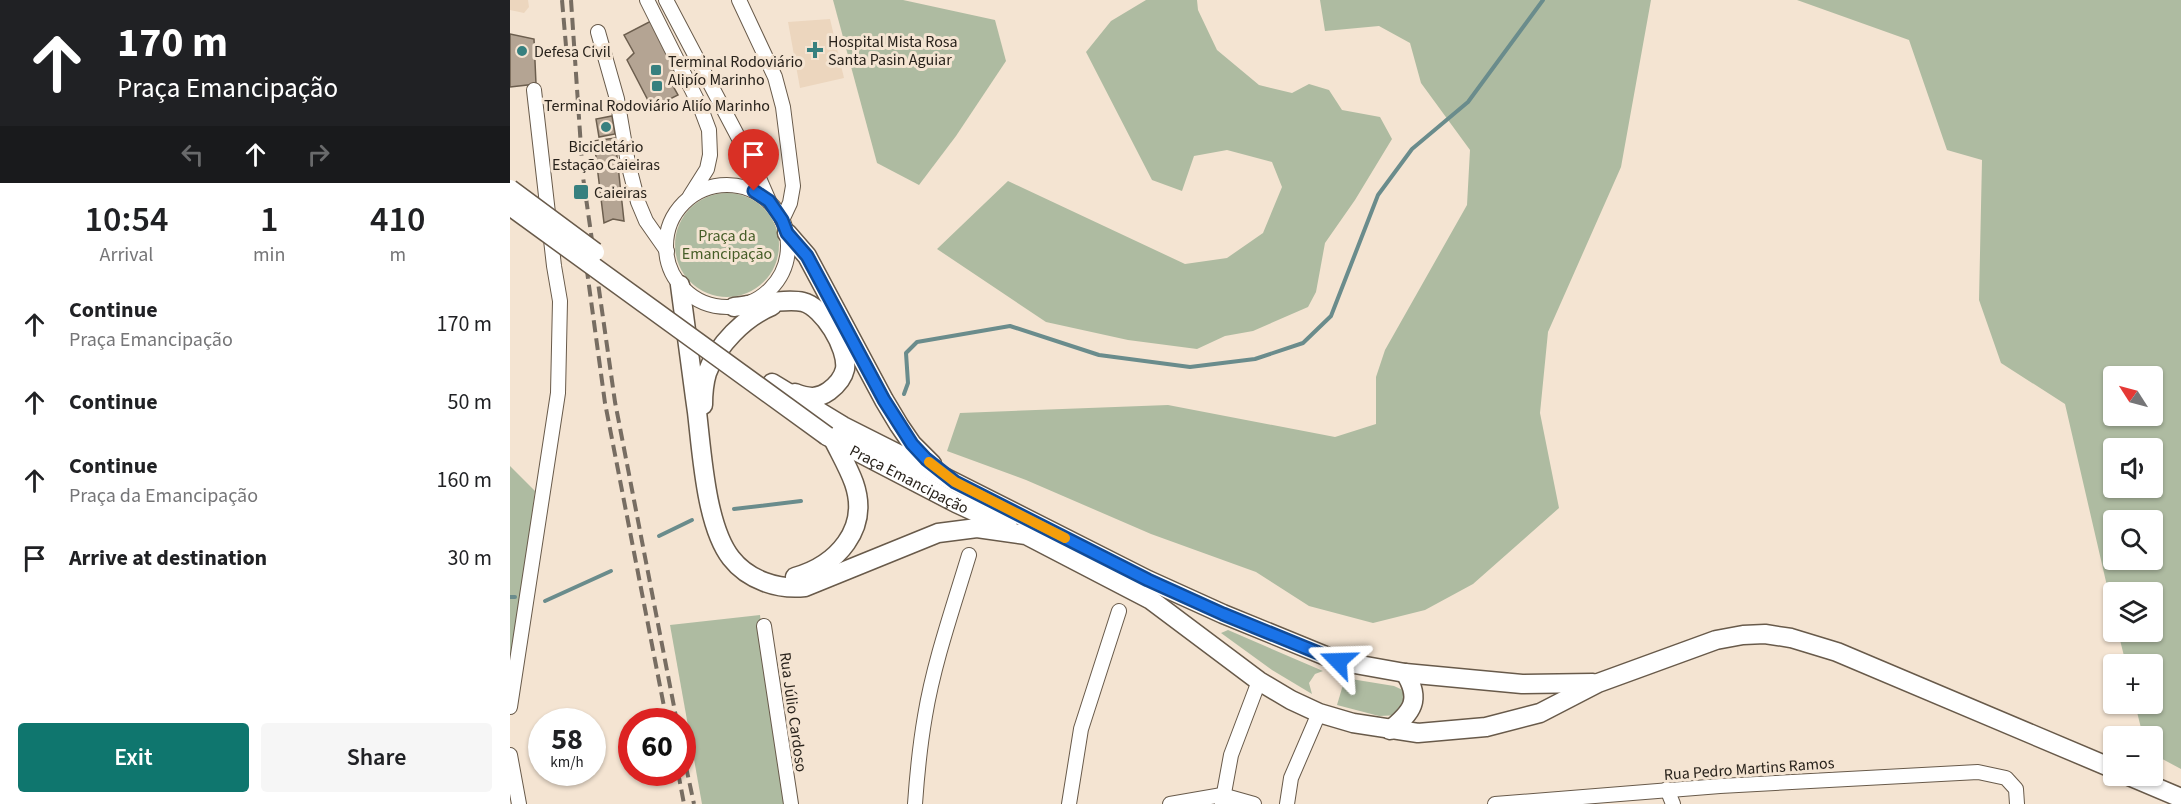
<!DOCTYPE html>
<meta charset="utf-8">
<style>
:root{--surface:#fff;--page:#f6f6f6;--text:#202124;--muted:#757577;--accent:#0f766e}
body{margin:0;font-family:"Source Sans 3",sans-serif;background:var(--page);color:var(--text);height:100vh;display:flex;flex-direction:column;font-size:22px;white-space:nowrap}
*{box-sizing:border-box;margin:0}
p{font-size:20px;color:var(--muted)}
.icon{flex:none;width:33px;height:33px;fill:none;stroke:currentColor;stroke-width:2;stroke-linecap:round;stroke-linejoin:round}
.map{position:relative;flex:1;overflow:hidden}
.drawer{display:flex;flex-direction:column;background:var(--surface);width:510px}
.drawer>*{flex:none}
.top-card{background:#202124;color:#fff;overflow:hidden}
.needle{width:39px;rotate:306deg}
.controls{position:absolute;left:1593px;top:366px;display:grid;gap:12px}
.controls a{display:grid;place-items:center;width:60px;height:60px;border-radius:6px;background:var(--surface);box-shadow:0 2px 4px #0004;font-size:30px}
.speed{position:absolute;left:18px;top:708px;display:flex;gap:12px;font-size:30px;font-weight:700;text-align:center}
.speed>*{display:grid;place-content:center;width:78px;height:78px;border-radius:50%;background:var(--surface);box-shadow:0 2px 4px #0004;line-height:1}
.speed small{font-size:15px;font-weight:400}
.speed .limit{border:9px solid #d22;background:#fff;color:#111}
.pin{position:absolute;display:grid;place-items:center;width:51px;height:51px;color:#fff;margin:-62px -26px;border-radius:50% 50% 50% 0;rotate:-45deg;box-shadow:0 0 6px #0007}
.pin .icon{rotate:45deg}
.me{position:absolute;width:66px;margin:-33px;rotate:292deg;stroke-linejoin:round;filter:drop-shadow(0 0 4px #0008)}
.turn{display:flex;align-items:center;gap:21px;height:126px;padding:0 18px;font-size:27px}
.turn .icon{width:78px;height:78px;stroke-width:2.5}
.turn b{display:block;font-size:42px;line-height:51px}
.lanes{display:flex;align-items:center;height:57px;padding:0 18px;background:#0003;justify-content:center;gap:30px;direction:ltr}
.lanes .off{opacity:.35}
.eta{display:flex;justify-content:space-evenly;align-items:center;height:102px;text-align:center}
.eta b{font-size:36px;font-weight:600;line-height:42px}
.primary-button{display:flex;gap:12px;margin-top:auto;padding:12px 18px}
.primary-button a{flex:1;height:69px;border-radius:6px;background:var(--accent);color:#fff;font-size:24px;font-weight:600;line-height:69px;text-align:center}
.primary-button a+a{background:var(--page);color:var(--text)}
ul{padding:0;list-style:none}
li{display:flex;align-items:center;gap:18px;height:78px;padding:0 18px}
li div{flex:1}
li b{display:block;font-size:22px}
li em{font-style:normal}
main{display:flex;flex:1;min-height:0}
.map>svg:first-child{display:block}
</style>
<main>
<section class="drawer">
<div class="top-card">
<div class="turn"><svg class="icon" aria-label="ahead" viewBox="0 0 24 24"><path d="M12 20V5M6 11l6-6 6 6"/></svg><div><b>170 m</b>Praça Emancipação</div></div>
<div class="lanes"><svg class="icon off" aria-label="left" viewBox="0 0 24 24"><path d="M17 20v-9H6M10 6l-5 5 5 5"/></svg><svg class="icon" aria-label="ahead" viewBox="0 0 24 24"><path d="M12 20V5M6 11l6-6 6 6"/></svg><svg class="icon off" aria-label="right" viewBox="0 0 24 24"><path d="M7 20v-9h11M14 6l5 5-5 5"/></svg></div>
</div>
<div class="eta">
<div><b>10:54</b><p>Arrival</p></div>
<div><b>1</b><p>min</p></div>
<div><b>410</b><p>m</p></div>
</div>
<ul>
<li><svg class="icon" aria-label="ahead" viewBox="0 0 24 24"><path d="M12 20V5M6 11l6-6 6 6"/></svg><div><b>Continue</b><p>Praça Emancipação</p></div><em>170 m</em></li>
<li><svg class="icon" aria-label="ahead" viewBox="0 0 24 24"><path d="M12 20V5M6 11l6-6 6 6"/></svg><div><b>Continue</b></div><em>50 m</em></li>
<li><svg class="icon" aria-label="ahead" viewBox="0 0 24 24"><path d="M12 20V5M6 11l6-6 6 6"/></svg><div><b>Continue</b><p>Praça da Emancipação</p></div><em>160 m</em></li>
<li><svg class="icon" aria-label="arrive" viewBox="0 0 24 24"><path d="M6 21V4h12l-3 4 3 4H6"/></svg><div><b>Arrive at destination</b></div><em>30 m</em></li>
</ul>
<div class="primary-button"><a>Exit</a><a>Share</a></div>
</section>
<div class="map">
<svg width="1671" height="804" viewBox="0 0 1671 804">
<rect width="100%" height="100%" fill="#f4e4d2"/>
<!-- built -->
<g fill="#ecd6be">
<polygon points="0,0 18,0 19,7 14,13 0,10"/>
<polygon points="320,19 334,78 290,88 278,22"/>
</g>
<!-- green -->
<g fill="#aebba1" fill-rule="evenodd">
<polygon points="323,0 393,0 485,20 496,61 446,136 409,185 367,163"/>
<polygon points="636,0 687,0 688,10 707,50 749,85 782,93 799,84 819,90 832,110 870,117 882,139 845,200 815,243 806,292 798,307 743,331 715,336 687,349 618,340 536,322 427,249 498,181 675,264 717,258 753,233 772,187 762,162 717,150 684,156 672,191 642,180 576,52 601,21"/>
<polygon points="810,0 1141,0 1111,167 1038,332 1030,413 1049,508 963,584 915,610 863,623 799,606 746,572 641,534 516,480 437,451 450,413 658,405 825,437 866,424 866,377 875,350 957,205 960,150 911,83 900,43 869,26 815,31"/>
<path d="M1287,0h384v769l-28,-15 -1,-18h-9l-8,-32h17v-40h-26l-8,-32h34v-40h-38l-1,20 -48,-208 -64,-41 -22,-63 3,-140 -35,-10 -38,-110zM1604,376h38v40h-38zM1604,448h38v40h-38zM1604,520h38v40h-38z"/>
<circle cx="217" cy="245" r="52"/>
<polygon points="0,466 25,491 0,691"/>
<polygon points="250,615 274,804 192,804 160,625"/>
<polygon points="718,630 813,671 805,674 799,683 802,694 762,670 711,633"/>
<polygon points="835,678 884,686 897,692 891,715 869,716 827,705"/>
</g>
<g fill="none" stroke-linecap="round" stroke-linejoin="round">
<!-- stream -->
<g stroke="#6a8c8c" stroke-width="4">
<polyline points="394,394 398,383 396,353 407,342 500,326 589,355 680,367 745,359 793,343 821,316 868,195 902,149 958,102 1033,0"/>
<polyline points="224,509 291,501"/>
<polyline points="149,536 182,520"/>
<polyline points="0,597 5,597"/>
<polyline points="35,601 101,571"/>
</g>
</g>
<!-- building -->
<g fill="#b4a493" stroke="#6c5e4e" stroke-width="1.5">
<polygon points="143,20 175,81 163,86 168,95 142,108 117,60 124,53 114,35"/>
<polygon points="0,34 24,39 26,84 0,87"/>
<polygon points="102,116 105,134 89,137 86,119"/>
<polygon points="105,138 114,221 103,219 94,223 84,141"/>
</g>
<g fill="none" stroke-linecap="round" stroke-linejoin="round">
<defs>
<g id="minor">
<polyline points="137,0 190,106 199,130 200,155 197,169 180,196"/>
<polyline points="156,0 245,169 259,201"/>
<polyline points="229,0 265,77 273,107 283,186 280,203 272,220"/>
<polyline points="88,32 107,99 118,163 128,202 136,221 157,251"/>
<circle cx="217" cy="246" r="61"/>
<polyline points="254,626 281,804"/>
<polyline points="0,707 48,393 50,301 44,266 24,90"/>
<polyline points="0,755 9,804"/>
<polyline points="1157,789 1163,804"/>
<path d="M405,804c2,-29 5,-59 10,-88 9,-54 28,-108 44,-161"/>
<polyline points="559,804 571,729 609,611"/>
<polyline points="660,804 712,795 744,804"/>
<polyline points="712,804 721,755 749,681"/>
<polyline points="777,804 781,778 809,713"/>
<polyline points="985,804 1210,786 1468,772 1496,778 1506,789 1507,804"/>
</g>
<g id="major">
<polyline points="277,233 297,256 374,400 389,425 402,444 422,464"/>
<path d="M170,285c6,43 11,85 17,127 5,42 9,114 34,146 17,22 47,32 74,29l133,-54 39,-5 49,7 125,65 108,81 32,19 28,13 34,10 65,10 68,-6 54,-14 58,-30 118,-43 27,-5 22,-1 26,4 46,14 277,117"/>
<path d="M224,307c17,-2 53,-9 69,-5 20,5 45,46 42,67 -2,9 -8,16 -16,22 -11,8 -21,7 -34,2"/>
<polyline points="262,383 333,426 638,580 713,614 828,661 895,673 1012,684 1083,683"/>
<path d="M193,405c0,-10 1,-22 4,-32 10,-28 38,-56 65,-67"/>
<path id="s1" d="M317,436l129,67 52,24"/>
<path d="M285,577c42,-12 75,-48 59,-94 -5,-14 -13,-28 -20,-42"/>
<path d="M880,730c22,-18 32,-30 15,-57"/>
<polyline points="1619,776 1671,798"/>
</g>
</defs>
<!-- minor casing -->
<use href="#minor" stroke="#685a4a" stroke-width="16"/>
<!-- major casing -->
<use href="#major" stroke="#685a4a" stroke-width="21"/>
<!-- minor -->
<use href="#minor" stroke="#fff" stroke-width="14"/>
<!-- major -->
<use href="#major" stroke="#fff" stroke-width="18"/>
<!-- rail -->
<g stroke="#776d62" stroke-width="4" stroke-dasharray="12 6" stroke-linecap="butt">
<polyline points="52,0 56,46"/>
<polyline points="61,0 73,177 105,402 167,722"/>
<polyline points="74,249 95,403 157,722"/>
<polyline points="172,748 184,804"/>
<polyline points="168,772 174,804"/>
</g>
<defs>
<g id="major-bridge">
<polyline points="0,189 85,252"/>
<polyline points="0,206 317,436"/>
</g>
</defs>
<!-- major-bridge casing -->
<use href="#major-bridge" stroke="#685a4a" stroke-width="21" stroke-linecap="butt"/>
<!-- major-bridge -->
<use href="#major-bridge" stroke="#fff" stroke-width="18"/>
</g>
<g fill="none" stroke-linecap="round" stroke-linejoin="round">
<defs>
<polyline id="route" points="244,191 259,201 272,220 277,233 297,256 374,400 402,444 416,459 445,482 638,580 713,614 828,661"/>
</defs>
<!-- route casing -->
<use href="#route" stroke="#114b97" stroke-width="15"/>
<!-- route -->
<use href="#route" stroke="#1a73e8" stroke-width="10"/>
<!-- slow -->
<polyline stroke="#f59e0b" stroke-width="10" points="419,462 445,482 555,538"/>
</g>
<!-- markers -->
<g fill="#37807f" stroke="#f4e4d2" stroke-width="2">
<path d="M302 41h6v6h6v6h-6v6h-6v-6h-6v-6h6z"/>
<circle cx="12" cy="51" r="6"/>
<rect x="140" y="64" width="12" height="12" rx="3"/>
<rect x="141" y="80" width="12" height="12" rx="3"/>
<circle cx="96" cy="127" r="6"/>
<rect x="63" y="184" width="16" height="16" rx="3"/>
</g>
<g text-anchor="middle" stroke-width="6" stroke-linejoin="round" paint-order="stroke">
<!-- poi labels -->
<g font-size="16" fill="#28221b" stroke="#f4e4d2" text-anchor="start">
<text x="318" y="47">Hospital Mista Rosa<tspan x="318" dy="18">Santa Pasin Aguiar</tspan></text>
<text x="24" y="57">Defesa Civil</text>
<text x="158" y="67">Terminal Rodoviário<tspan x="158" dy="18">Alipío Marinho</tspan></text>
<text x="147" y="111" text-anchor="middle">Terminal Rodoviário Aliío Marinho</text>
<text x="96" y="152" text-anchor="middle">Bicicletário<tspan x="96" dy="18">Estação Caieiras</tspan></text>
<text x="84" y="198">Caieiras</text>
</g>
<!-- park labels -->
<g font-size="16" fill="#465d27" stroke="#f4e4d2">
<text x="217" y="241">Praça da<tspan x="217" dy="18">Emancipação</tspan></text>
</g>
<!-- street labels -->
<g font-size="16" fill="#28221b" stroke="#f4e4d2">
<text dy="6" stroke="none"><textPath href="#s1" startOffset="93">Praça Emancipação</textPath></text>
<text transform="translate(284 712) rotate(82)" y="6">Rua Júlio Cardoso</text>
<text transform="translate(1239 768) rotate(-4)" y="6">Rua Pedro Martins Ramos</text>
</g>
</g>
</svg>
<div class="controls">
<a><svg class="needle" viewBox="-14 -14 28 28"><path d="M0-13l5 13h-10z" fill="#e53935"/><path d="M0 13l5-13h-10z" fill="#757577"/></svg></a>
<a><svg class="icon" aria-label="sound" viewBox="0 0 24 24"><path d="M4 9h4l5-4v14l-5-4H4zM17 9q2 3 0 6"/></svg></a>
<a><svg class="icon" aria-label="search" viewBox="0 0 24 24"><circle cx="10" cy="10" r="6"/><path d="M15 15l6 6"/></svg></a>
<a><svg class="icon" aria-label="layers" viewBox="0 0 24 24"><path d="M12 4l9 5-9 5-9-5zM3 14l9 5 9-5"/></svg></a>
<a>+</a>
<a>−</a>
</div>
<div class="speed"><div>58<small>km/h</small></div><div class="limit">60</div></div>
<div class="pin" style="left:244px;top:191px;background:#d93025"><svg class="icon" aria-label="arrive" viewBox="0 0 24 24"><path d="M6 21V4h12l-3 4 3 4H6"/></svg></div>
<svg class="me" style="left:828px;top:661px" viewBox="-20 -20 40 40"><path d="M0-17L14 15 0 8-14 15z" fill="#1a73e8" stroke="#fff" stroke-width="4"/></svg>
</div>
</main>
